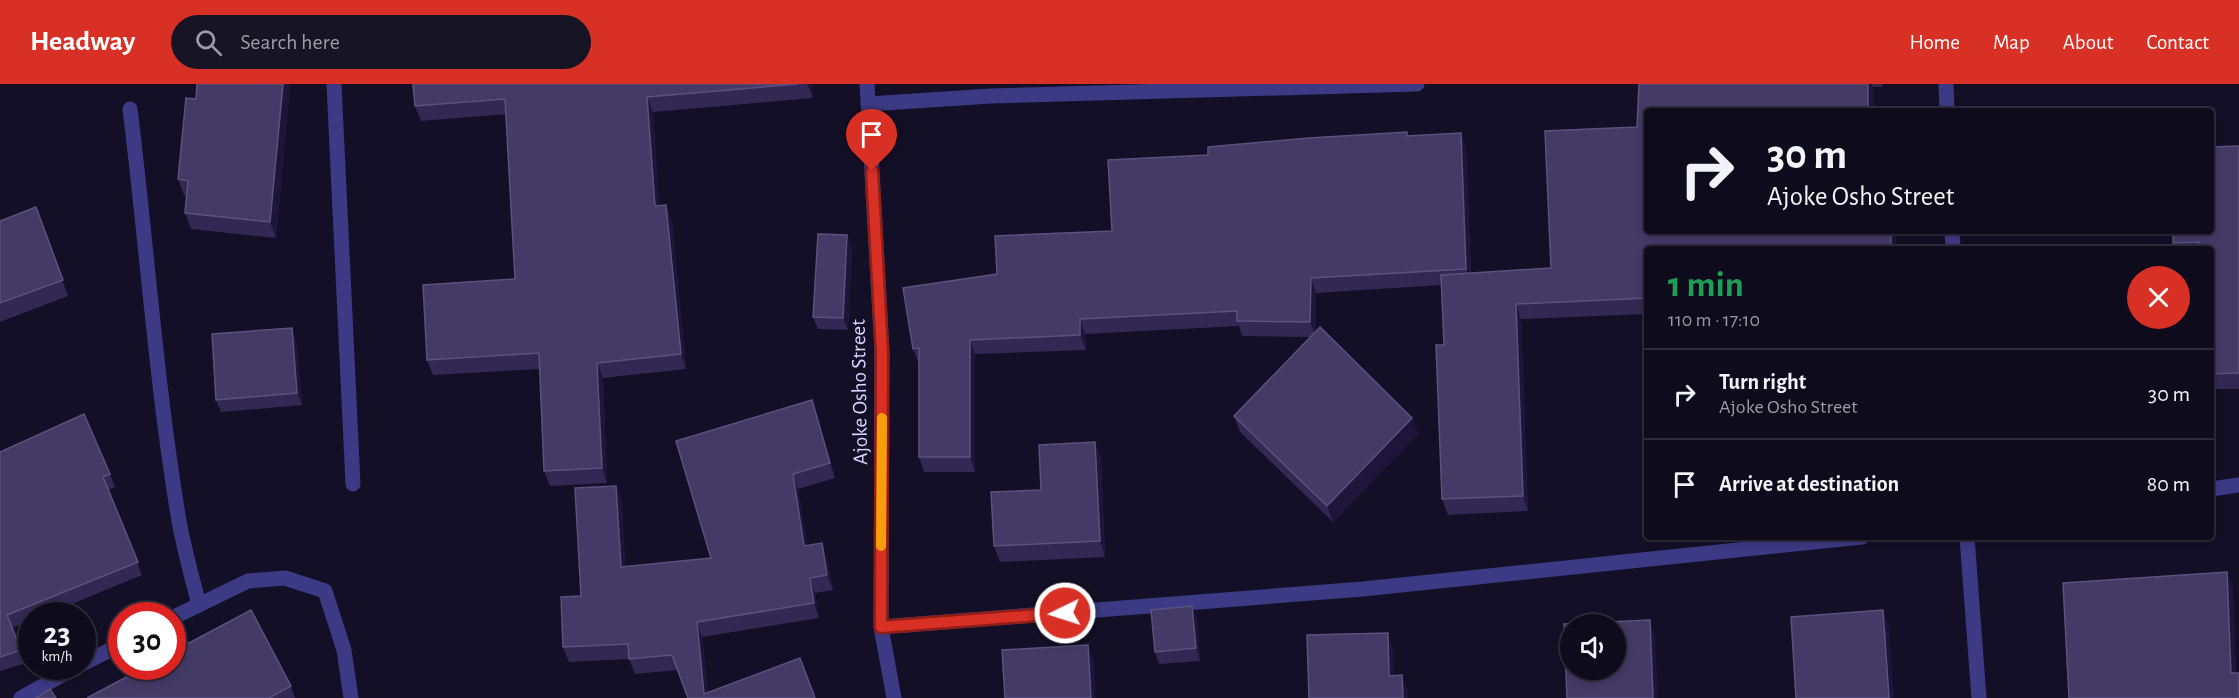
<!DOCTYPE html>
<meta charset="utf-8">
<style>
:root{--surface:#0e0b1c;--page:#171425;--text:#f1f3f6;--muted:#9b9ba3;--line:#2e2b3b;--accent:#d93025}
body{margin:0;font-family:"Alegreya Sans",sans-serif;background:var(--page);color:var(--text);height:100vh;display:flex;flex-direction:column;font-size:22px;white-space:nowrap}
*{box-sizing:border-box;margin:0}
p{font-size:20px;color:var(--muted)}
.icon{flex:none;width:33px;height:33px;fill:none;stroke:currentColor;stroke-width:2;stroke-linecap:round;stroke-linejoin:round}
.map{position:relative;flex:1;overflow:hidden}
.details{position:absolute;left:1644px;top:162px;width:570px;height:294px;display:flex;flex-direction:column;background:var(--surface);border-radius:6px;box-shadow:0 3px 9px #0003,0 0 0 2px var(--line)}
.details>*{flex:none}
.top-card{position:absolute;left:1644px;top:24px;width:570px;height:126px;border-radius:6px;box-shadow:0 3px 9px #0003,0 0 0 2px var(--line);background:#0e0b1c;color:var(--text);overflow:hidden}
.controls{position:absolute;left:1560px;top:530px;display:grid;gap:12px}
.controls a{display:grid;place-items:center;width:66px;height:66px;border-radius:50%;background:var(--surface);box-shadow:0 3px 9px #0003,0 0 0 2px var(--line);font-size:30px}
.speed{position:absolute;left:18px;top:518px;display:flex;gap:12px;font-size:30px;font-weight:700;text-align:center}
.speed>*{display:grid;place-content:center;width:78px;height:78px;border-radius:50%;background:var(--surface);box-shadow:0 3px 9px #0003,0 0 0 2px var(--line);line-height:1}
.speed small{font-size:15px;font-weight:400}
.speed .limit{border:9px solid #d22;background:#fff;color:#111}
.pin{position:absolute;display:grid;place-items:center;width:51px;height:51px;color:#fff;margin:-62px -26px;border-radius:50% 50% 50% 0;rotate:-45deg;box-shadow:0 0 6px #0007}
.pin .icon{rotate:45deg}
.me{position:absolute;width:66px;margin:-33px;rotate:266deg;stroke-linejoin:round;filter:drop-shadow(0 0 4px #0008)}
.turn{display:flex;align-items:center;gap:21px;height:126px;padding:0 24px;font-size:27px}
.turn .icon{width:78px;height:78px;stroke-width:2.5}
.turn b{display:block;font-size:42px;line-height:51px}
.round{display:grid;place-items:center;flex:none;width:63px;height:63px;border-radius:32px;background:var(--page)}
.head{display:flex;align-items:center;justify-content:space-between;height:102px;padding:0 24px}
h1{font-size:36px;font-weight:700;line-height:45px;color:#1e9e55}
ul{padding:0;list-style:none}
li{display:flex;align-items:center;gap:18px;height:90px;padding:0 24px;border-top:2px solid var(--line)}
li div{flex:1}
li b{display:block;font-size:22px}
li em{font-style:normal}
header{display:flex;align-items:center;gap:36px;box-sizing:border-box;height:84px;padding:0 30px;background:var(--accent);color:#fff}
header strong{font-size:28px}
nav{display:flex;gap:33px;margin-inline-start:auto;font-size:21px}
.search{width:420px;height:54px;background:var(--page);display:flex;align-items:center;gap:15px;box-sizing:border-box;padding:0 21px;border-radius:33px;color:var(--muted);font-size:22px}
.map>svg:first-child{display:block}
</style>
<header>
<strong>Headway</strong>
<div class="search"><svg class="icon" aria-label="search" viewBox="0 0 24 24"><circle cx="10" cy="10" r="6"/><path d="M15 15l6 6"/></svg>Search here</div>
<nav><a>Home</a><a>Map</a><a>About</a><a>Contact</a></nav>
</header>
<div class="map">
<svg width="2239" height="614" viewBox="0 0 2239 614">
<rect width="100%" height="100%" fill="#130f26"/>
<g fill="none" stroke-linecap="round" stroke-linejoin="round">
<!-- street -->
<g stroke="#3d3a85" stroke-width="15">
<polyline points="334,0 353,400"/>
<polyline points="867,0 882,267 881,543 894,614"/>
<polyline points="1946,0 1947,27"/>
<polyline points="868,20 991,12 1417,0"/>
<path d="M130,25c17,137 26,275 49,412 5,28 13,56 20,84"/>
<polyline points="1952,147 1953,165"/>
<polyline points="2211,405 2239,401"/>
<polyline points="1967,453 1979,614"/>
<polyline points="172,534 248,497 285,494 325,507 344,566 351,614"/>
<polyline points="881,543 1363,505 1862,453"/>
<polyline points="82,580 122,560"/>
<polyline points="21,614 78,582"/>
</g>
</g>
<!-- wall -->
<g fill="#312854">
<polygon points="197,0 290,0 276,154 191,145 185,129 187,112 184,111 178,95 196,15"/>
<polygon points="413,0 811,0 813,14 653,28 659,122 672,137 686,285 603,294 607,399 550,402 544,387 540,285 433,291 427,276 515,195 506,30 421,37 415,22"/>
<polygon points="1639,0 1882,0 1882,3 1873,3 1874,27 1647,27 1647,147 1896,147 1896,165 1647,165 1647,230 1521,235 1528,427 1448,431 1442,415 1444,261 1441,201 1316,209 1316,247 1412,334 1418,350 1333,438 1240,348 1234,332 1310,253 1242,252 1239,242 1085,250 1086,266 975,270 975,388 924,388 919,373 919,280 913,265 997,190 1112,147 1208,71 1409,52 1466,64 1471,189 1551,184 1637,43"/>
<polygon points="2239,62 2239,305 2211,305 2211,165 2175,165 2173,159"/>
<polygon points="36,123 68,212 0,238 0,137"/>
<polygon points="852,163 848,246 818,245 813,233"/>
<polygon points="292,244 296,256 302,321 221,328 216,316"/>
<polygon points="812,316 817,331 835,394 798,405 807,461 827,474 833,506 815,509 819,534 702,553 708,609 815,614 688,614 677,586 635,590 629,575 569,578 563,563 616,402 622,417 625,483 711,474"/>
<polygon points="1095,358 1101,374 1105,473 1000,478 994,462 1041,406"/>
<polygon points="0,368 110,390 115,403 108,406 142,491 45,531 32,531 32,536 12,544 26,579 0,587"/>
<polygon points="1197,534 1200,577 1159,580 1155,568"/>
<polygon points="291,602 295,614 87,614"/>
</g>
<!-- shaded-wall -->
<g fill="#1d163a">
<polygon points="283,0 290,0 276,154 270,138"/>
<polygon points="807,0 811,0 813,14"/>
<polygon points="1868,0 1872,0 1873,3 1874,27 1868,27"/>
<polygon points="647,13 653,28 660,137 655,122"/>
<polygon points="1461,49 1466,64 1471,200 1466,185"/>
<polygon points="666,121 672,137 686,285 681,270"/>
<rect x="1891" y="147" width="5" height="18"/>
<polygon points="847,151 852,163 848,246 843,234"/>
<polygon points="1311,194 1316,209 1316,253 1310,238"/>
<polygon points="1516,220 1521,235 1528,427 1523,412"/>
<polygon points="1080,235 1085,250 1086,266 1080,251"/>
<polygon points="292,244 296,256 302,321 297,309"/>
<polygon points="970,256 975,270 975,388 970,373"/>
<polygon points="597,279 603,294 607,399 602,384"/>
<polygon points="812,316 817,331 835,394 830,379"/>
<polygon points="1412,334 1418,350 1333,438 1327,422"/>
<polygon points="1095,358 1101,374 1105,473 1100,457"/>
<polygon points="793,390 798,405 810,476 804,462"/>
<polygon points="616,402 622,417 626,498 621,483"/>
<polygon points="822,459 827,474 833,506 827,491"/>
<polygon points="2227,488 2233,503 2237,604 2231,589"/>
<polygon points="810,494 815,509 819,534 814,519"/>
<polygon points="1192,522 1197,534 1200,577 1196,564"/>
<polygon points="1883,526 1889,542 1894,614 1889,614"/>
<polygon points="1650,536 1655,552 1658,614 1653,614"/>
<polygon points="697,538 702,553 708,614 704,610"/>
<polygon points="1388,549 1393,565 1395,608 1389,592"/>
<polygon points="1088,561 1094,577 1096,614 1091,614"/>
<polygon points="1402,591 1408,607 1408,614 1403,614"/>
</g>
<!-- building -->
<g fill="#433a66" stroke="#5a527e" stroke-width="1.5" fill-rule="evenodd">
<polygon points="197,0 283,0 270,138 185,129 188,97 178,95 186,14 196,15"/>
<polygon points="413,0 798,0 647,13 655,122 666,121 681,270 597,279 602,384 544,387 539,269 427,276 423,201 515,195 505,15 415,22"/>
<polygon points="1639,0 1868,0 1868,27 1647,27 1647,147 1891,147 1891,165 1647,165 1647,214 1516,220 1523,412 1442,415 1436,261 1444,261 1441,191 1551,184 1545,47 1637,43"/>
<polygon points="1407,48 1407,52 1461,49 1466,185 1311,194 1310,238 1237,237 1237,227 1080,235 1080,251 970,256 970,373 919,373 919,264 913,265 903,204 997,190 995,152 1112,147 1108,76 1208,71 1208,63 1309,54"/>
<polygon points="2239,62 2239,289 2211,290 2211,165 2199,165 2199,158 2173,159 2173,147 2211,147 2211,63"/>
<polygon points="36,123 63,196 0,219 0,137"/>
<polygon points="818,150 847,151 843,234 813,233"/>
<polygon points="1320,243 1412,334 1327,422 1234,332"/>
<polygon points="292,244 297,309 216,316 212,250"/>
<polygon points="812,316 830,379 793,390 804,462 822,459 827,491 810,494 814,519 697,538 704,610 800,574 815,614 688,614 672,571 629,575 628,560 563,563 561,513 581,512 575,404 616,402 621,483 711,474 676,357"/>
<polygon points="84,330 110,390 103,393 138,478 7,531 21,566 0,573 0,368"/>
<polygon points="1095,358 1100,457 994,462 991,408 1041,406 1039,361"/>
<polygon points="2227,488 2231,589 2239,589 2239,614 2069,614 2063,499"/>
<polygon points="1192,522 1196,564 1155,568 1151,526"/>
<polygon points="251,526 291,602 269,614 87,614 147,582 172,582 172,568"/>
<polygon points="1883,526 1889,614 1796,614 1791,533"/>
<path d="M1650,536l3,78h-86l-3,-74zM1570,540h46v45h-46z"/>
<polygon points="1388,549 1389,592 1402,591 1403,614 1309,614 1307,551"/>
<polygon points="1088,561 1091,614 1005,614 1002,566"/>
<polygon points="50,605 56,614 36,614"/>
</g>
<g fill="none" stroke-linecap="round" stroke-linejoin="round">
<defs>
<polyline id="route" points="872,87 882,267 881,543 1065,529"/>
</defs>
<!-- route casing -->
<use href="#route" stroke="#8d1f18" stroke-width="15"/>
<!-- route -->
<use href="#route" stroke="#d93025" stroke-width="10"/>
<!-- slow -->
<polyline stroke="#f59e0b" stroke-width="10" points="881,462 882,334"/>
</g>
<g text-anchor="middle" stroke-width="6" stroke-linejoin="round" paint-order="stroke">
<!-- street labels -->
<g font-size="21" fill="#d9d4ff" stroke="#130f26">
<text transform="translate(859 308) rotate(-91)" y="7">Ajoke Osho Street</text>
</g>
</g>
</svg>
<div class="controls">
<a><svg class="icon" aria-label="sound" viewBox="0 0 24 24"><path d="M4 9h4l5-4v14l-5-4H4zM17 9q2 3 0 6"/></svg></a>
</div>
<div class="speed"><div>23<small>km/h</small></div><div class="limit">30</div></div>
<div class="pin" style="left:872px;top:87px;background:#d93025"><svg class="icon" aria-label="arrive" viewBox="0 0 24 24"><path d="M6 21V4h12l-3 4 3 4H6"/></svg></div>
<svg class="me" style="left:1065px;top:529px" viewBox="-20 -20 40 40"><circle r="17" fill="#d93025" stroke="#fff" stroke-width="3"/><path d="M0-11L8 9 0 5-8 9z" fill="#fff"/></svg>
<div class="top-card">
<div class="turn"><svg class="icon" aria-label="right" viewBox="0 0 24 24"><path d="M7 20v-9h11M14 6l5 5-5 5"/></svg><div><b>30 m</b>Ajoke Osho Street</div></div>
</div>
<section class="details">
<div class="head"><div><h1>1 min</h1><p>110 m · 17:10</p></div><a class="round" style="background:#d93025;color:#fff"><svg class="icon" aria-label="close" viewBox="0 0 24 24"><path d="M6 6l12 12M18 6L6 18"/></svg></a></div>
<ul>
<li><svg class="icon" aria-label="right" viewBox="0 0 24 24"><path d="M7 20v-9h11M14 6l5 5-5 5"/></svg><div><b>Turn right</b><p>Ajoke Osho Street</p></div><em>30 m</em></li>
<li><svg class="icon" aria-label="arrive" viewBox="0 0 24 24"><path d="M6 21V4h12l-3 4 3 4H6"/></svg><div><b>Arrive at destination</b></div><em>80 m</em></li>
</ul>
</section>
</div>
